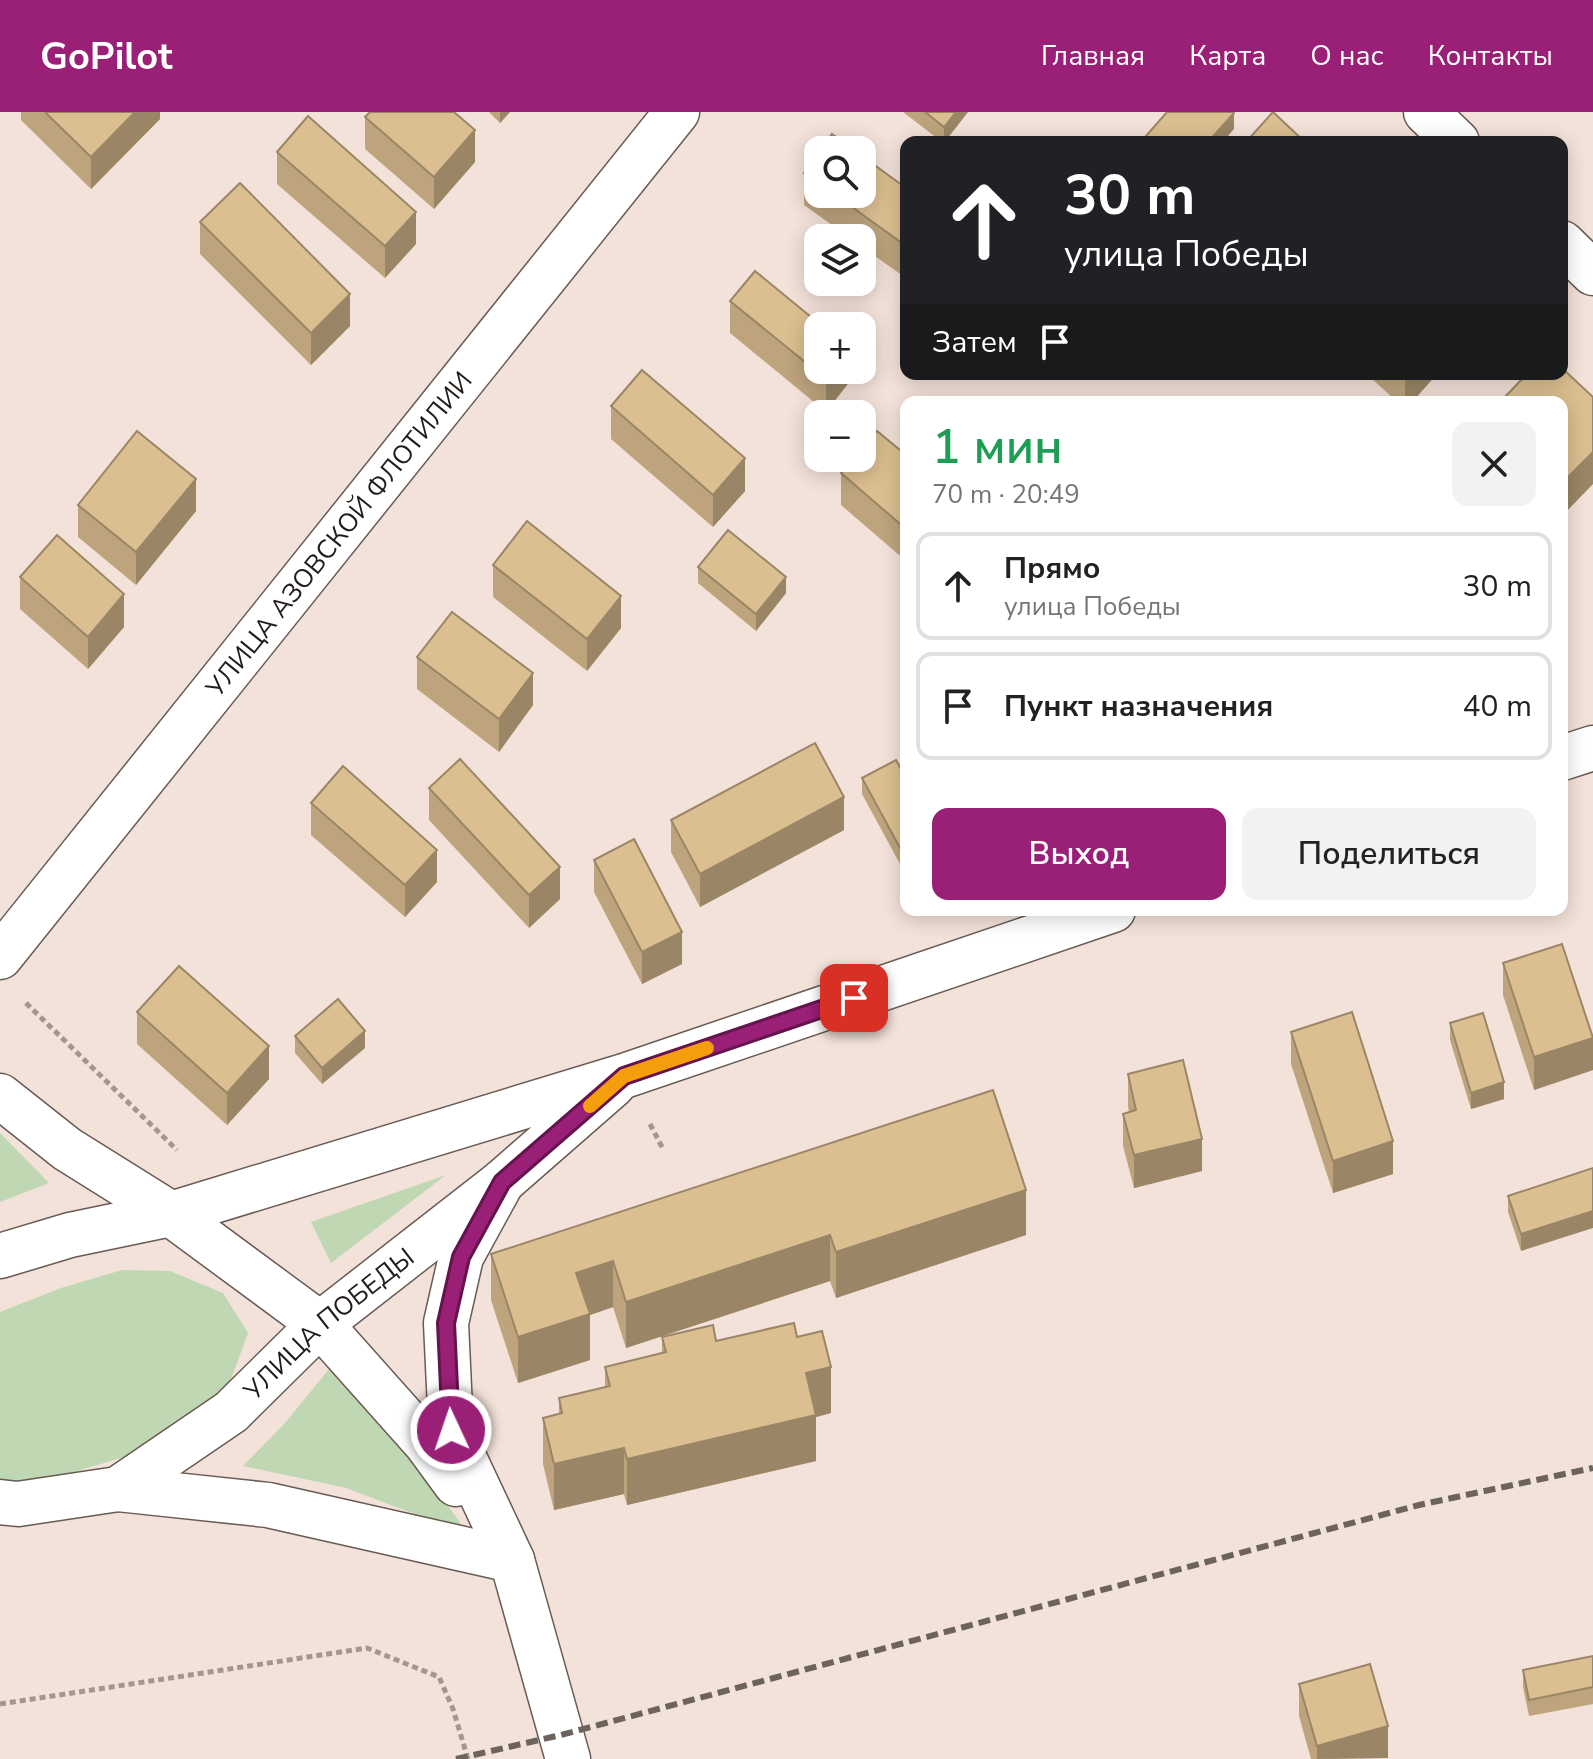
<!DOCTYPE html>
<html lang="ru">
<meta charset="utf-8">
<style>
:root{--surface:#fff;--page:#f2f2f2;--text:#222;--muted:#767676;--line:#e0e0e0;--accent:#9a1f76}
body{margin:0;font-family:"Nunito Sans",sans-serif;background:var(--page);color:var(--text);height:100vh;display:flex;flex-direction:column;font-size:30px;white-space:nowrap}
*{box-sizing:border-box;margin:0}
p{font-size:26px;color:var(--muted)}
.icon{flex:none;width:44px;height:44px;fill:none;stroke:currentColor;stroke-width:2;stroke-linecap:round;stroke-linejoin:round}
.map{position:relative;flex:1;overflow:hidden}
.side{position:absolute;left:900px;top:284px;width:668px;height:520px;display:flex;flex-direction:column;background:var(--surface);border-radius:16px;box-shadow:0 4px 20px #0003}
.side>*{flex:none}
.hud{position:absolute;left:900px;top:24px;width:668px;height:244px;border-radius:16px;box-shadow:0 4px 20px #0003;background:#202124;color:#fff;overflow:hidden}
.controls{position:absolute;left:804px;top:24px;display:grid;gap:16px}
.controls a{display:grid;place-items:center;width:72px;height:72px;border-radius:16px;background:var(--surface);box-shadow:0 4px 20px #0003;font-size:40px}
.pin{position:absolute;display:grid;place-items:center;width:68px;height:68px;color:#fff;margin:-34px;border-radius:16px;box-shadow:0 4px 12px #0006}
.me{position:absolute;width:88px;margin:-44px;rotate:357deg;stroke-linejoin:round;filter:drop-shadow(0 0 6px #0008)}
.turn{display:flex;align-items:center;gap:28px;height:168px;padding:0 32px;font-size:36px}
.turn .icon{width:104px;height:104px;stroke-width:2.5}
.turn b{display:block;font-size:56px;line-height:68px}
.then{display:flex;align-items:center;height:76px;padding:0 32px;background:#0003;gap:16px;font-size:30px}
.round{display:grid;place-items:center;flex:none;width:84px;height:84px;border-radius:16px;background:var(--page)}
.overview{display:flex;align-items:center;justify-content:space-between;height:136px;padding:0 32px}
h1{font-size:48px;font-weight:600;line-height:60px;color:#1e9e55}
.button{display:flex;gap:16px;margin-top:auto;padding:16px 32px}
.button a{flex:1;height:92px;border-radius:16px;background:var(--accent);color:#fff;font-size:32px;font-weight:600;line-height:92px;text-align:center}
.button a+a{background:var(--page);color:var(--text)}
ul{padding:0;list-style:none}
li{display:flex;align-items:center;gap:24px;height:108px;margin:0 16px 12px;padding:0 16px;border:4px solid var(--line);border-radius:16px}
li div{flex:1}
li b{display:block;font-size:30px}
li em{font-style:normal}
header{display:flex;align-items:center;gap:48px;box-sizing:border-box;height:112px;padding:0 40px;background:var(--accent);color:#fff}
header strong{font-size:38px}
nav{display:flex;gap:44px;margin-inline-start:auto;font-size:28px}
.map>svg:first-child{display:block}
</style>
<header>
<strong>GoPilot</strong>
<nav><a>Главная</a><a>Карта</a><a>О нас</a><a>Контакты</a></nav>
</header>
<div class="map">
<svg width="1593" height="1647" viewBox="0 0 1593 1647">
<rect width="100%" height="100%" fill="#f3e2d9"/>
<!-- green -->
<g fill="#bfd7b2">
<polygon points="0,1021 49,1071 0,1090"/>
<polygon points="446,1063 331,1151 311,1110"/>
<polygon points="122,1158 170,1159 223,1181 248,1221 230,1270 189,1310 124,1345 47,1368 0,1373 0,1200 61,1176"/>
<polygon points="330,1256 419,1353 468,1422 346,1376 243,1354 285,1311"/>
</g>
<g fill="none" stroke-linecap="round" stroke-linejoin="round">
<defs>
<g id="street">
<polyline points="1426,0 1457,30"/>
<polyline points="1562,131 1593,161"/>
<path id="s1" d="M0,845l677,-845"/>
<polyline points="0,984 67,1037 171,1102"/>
<polyline points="502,1070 461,1145 446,1211 451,1318 512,1448 568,1647"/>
<polyline points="320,1212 426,1331 456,1372"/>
<polyline points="118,1377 268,1393 512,1448"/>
</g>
<g id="secondary">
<polyline points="1562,646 1593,636"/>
<polyline points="171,1102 320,1212"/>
<polyline points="0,1144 70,1123 171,1102 624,964 1113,798"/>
<path id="s2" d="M0,1390l18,2 100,-15 113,-77 89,-88 182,-142 111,-97"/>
</g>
</defs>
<!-- street casing -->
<use href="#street" stroke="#695b53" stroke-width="47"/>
<!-- secondary casing -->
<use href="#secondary" stroke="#695b53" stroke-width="47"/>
<!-- path -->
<g stroke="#a3968f" stroke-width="5" stroke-dasharray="6 4" stroke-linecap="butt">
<polyline points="26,891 177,1038"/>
<polyline points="650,1012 663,1037"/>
<polyline points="0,1592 367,1536 439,1565 453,1597 468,1647"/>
</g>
<!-- street -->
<use href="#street" stroke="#fff" stroke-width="44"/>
<!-- secondary -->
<use href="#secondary" stroke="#fff" stroke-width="44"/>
<!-- rail -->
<polyline stroke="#6d635e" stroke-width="6" stroke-dasharray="12 6" stroke-linecap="butt" points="456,1647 561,1623 1419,1393 1593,1356"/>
</g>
<!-- wall -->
<g fill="#bda47d">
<polygon points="21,0 160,0 160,7 91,77 21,8"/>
<polygon points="489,0 510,0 500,11"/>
<polygon points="903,0 968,0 945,30 942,30"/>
<polygon points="365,5 475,50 434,97 365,37"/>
<polygon points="277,40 416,132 385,166 277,72"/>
<polygon points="818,42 818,82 862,82 906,76 906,166 862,135 862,126 850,126 804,93 804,61"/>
<polygon points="200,110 350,214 311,253 200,142"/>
<polygon points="730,189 850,258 850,269 826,300 730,221"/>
<polygon points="1367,262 1437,262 1412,290 1397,290"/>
<polygon points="611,294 745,379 713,415 611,327"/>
<polygon points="906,343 906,449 841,393 841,361"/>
<polygon points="78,393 196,399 136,473 78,425"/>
<polygon points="493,453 621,516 587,559 493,485"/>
<polygon points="698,455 786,481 756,519 698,471"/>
<polygon points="20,465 124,515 88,557 20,497"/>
<polygon points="417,545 533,593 499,640 417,577"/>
<polygon points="862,666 906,666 906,763 862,682"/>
<polygon points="429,676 560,787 529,816 429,708"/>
<polygon points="311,691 437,770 405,805 311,723"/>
<polygon points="671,708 844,718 700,795 671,740"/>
<polygon points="594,748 682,852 642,872 594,780"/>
<polygon points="1503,851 1593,925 1593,958 1534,978 1503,883"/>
<polygon points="137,900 269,967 227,1013 137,932"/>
<polygon points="1450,911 1504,987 1471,997 1450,928"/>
<polygon points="1291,920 1393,1062 1333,1081 1291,952"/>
<polygon points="295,924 365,936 322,972 295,941"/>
<polygon points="1128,962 1202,1059 1134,1076 1123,1034 1123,1002 1129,1000 1128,994"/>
<polygon points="993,978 1026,1123 836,1186 830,1169 626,1236 613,1195 590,1203 590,1248 518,1271 491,1188 491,1142"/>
<polygon points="1593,1056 1521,1139 1508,1100 1508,1084"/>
<polygon points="662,1225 716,1229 797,1225 831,1301 816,1305 816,1349 627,1393 624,1382 554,1398 543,1352 543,1306 559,1302 559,1286 605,1275 605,1255 662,1241"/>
<polygon points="1593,1544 1593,1592 1529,1604 1523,1575 1523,1558"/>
<polygon points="1299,1572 1388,1646 1311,1647 1299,1604"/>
</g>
<!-- shaded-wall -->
<g fill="#9a8666">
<polygon points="135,0 160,0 160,7 91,77 91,45"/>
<polygon points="500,0 510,0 500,11"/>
<polygon points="956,0 968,0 944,30 944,15"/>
<polygon points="1234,1 1234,17 1223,30 1208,30"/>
<polygon points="475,18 475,50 434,97 434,65"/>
<polygon points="416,100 416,132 385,166 385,134"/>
<polygon points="350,182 350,214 311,253 311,221"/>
<polygon points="833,258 850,258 850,269 826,300 826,267"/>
<polygon points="1408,262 1437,262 1412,290 1405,290 1405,265"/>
<polygon points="1593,340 1593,372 1562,404 1562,371"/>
<polygon points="745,346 745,379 713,415 713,383"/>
<polygon points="196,367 196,399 136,473 136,440"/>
<polygon points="786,465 786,481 756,519 756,502"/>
<polygon points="124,482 124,515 88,557 88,525"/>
<polygon points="621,484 621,516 587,559 587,527"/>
<polygon points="533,561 533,593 499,640 499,607"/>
<polygon points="844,685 844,718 700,795 700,762"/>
<polygon points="437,738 437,770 405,805 405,773"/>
<polygon points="560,755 560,787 529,816 529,783"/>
<polygon points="682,820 682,852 642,872 642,840"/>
<polygon points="365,919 365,936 322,972 322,956"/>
<polygon points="1593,926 1593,958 1534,978 1534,945"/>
<polygon points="269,934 269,967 227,1013 227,981"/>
<polygon points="1504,970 1504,987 1471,997 1471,981"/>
<polygon points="1202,1027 1202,1059 1134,1076 1134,1043"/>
<polygon points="1393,1029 1393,1062 1333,1081 1333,1049"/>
<polygon points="1026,1078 1026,1123 836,1186 836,1140"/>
<polygon points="1593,1099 1593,1116 1521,1139 1521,1122"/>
<polygon points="830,1123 830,1169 626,1236 626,1190"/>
<polygon points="613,1149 613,1195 590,1203 590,1248 518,1271 518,1225 576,1161"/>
<polygon points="831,1255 831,1301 816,1305 816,1349 627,1393 627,1347 806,1261"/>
<polygon points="624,1336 624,1382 554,1398 554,1352"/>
<polygon points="1388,1614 1388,1646 1317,1647 1317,1634"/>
</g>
<!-- building -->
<g fill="#dcbf91" stroke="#9a8666" stroke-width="2">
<polygon points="45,0 135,0 91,45"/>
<polygon points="370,0 454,0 475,18 434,65 365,5"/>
<polygon points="925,0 956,0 944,15"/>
<polygon points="1167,0 1233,0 1234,1 1208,30 1152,30 1146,24"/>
<polygon points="1273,0 1305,30 1246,30"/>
<polygon points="308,4 416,100 385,134 277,40"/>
<polygon points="832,22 854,38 821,38"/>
<polygon points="818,42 818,71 804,61"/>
<polygon points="862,44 906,76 906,134 834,82 862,82"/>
<polygon points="240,71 350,182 311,221 200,110"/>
<polygon points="755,159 822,214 818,214 818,258 833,258 826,267 730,189"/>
<polygon points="1562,256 1593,285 1593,340 1562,371 1562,290 1500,290 1527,262 1562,262"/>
<polygon points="642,258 745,346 713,383 611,294"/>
<polygon points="1379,285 1384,290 1374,290"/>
<polygon points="137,319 196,367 136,440 78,393"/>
<polygon points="877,319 906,343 906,417 841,361 854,346 862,346 862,336"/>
<polygon points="527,409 621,484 587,527 493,453"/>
<polygon points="728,418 786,465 756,502 698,455"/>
<polygon points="57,423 124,482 88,525 20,465"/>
<polygon points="452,500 533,561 499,607 417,545"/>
<polygon points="815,631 844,685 700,762 671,708"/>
<polygon points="460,647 560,755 529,783 429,676"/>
<polygon points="896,648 906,666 906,747 862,666"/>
<polygon points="343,654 437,738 405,773 311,691"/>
<polygon points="634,727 682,820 642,840 594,748"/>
<polygon points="1562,832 1593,926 1534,945 1503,851"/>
<polygon points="179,854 269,934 227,981 137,900"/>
<polygon points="338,887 365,919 322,956 295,924"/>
<polygon points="1352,900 1393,1029 1333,1049 1291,920"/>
<polygon points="1483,901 1504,970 1471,981 1450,911"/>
<polygon points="1183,948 1202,1027 1134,1043 1123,1002 1136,998 1128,962"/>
<polygon points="993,978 1026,1078 836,1140 830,1123 626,1190 613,1149 576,1161 590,1202 518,1225 491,1142"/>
<polygon points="1593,1056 1593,1099 1521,1122 1508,1084"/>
<polygon points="794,1211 797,1225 822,1219 831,1255 806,1261 816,1303 627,1347 624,1336 554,1352 543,1306 562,1301 559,1286 610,1274 605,1255 666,1240 662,1225 713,1213 716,1229"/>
<polygon points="1593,1544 1593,1575 1529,1588 1523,1558"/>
<polygon points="1370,1552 1388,1614 1317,1634 1299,1572"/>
</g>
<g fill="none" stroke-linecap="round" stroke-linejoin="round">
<defs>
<polyline id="route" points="451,1318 446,1211 461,1145 502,1070 624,964 854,886"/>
</defs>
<!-- route casing -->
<use href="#route" stroke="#64144d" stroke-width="20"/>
<!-- route -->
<use href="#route" stroke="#9a1f76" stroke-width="14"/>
<!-- slow -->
<polyline stroke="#f59e0b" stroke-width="14" points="590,994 624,964 707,936"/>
</g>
<g text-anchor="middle" stroke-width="8" stroke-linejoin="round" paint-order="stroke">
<!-- street labels -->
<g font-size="26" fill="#221c19" stroke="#fef0e9">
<text dy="9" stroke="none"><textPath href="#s1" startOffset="542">УЛИЦА АЗОВСКОЙ ФЛОТИЛИИ</textPath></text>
<text dy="9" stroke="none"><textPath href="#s2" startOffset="388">УЛИЦА ПОБЕДЫ</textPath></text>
</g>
</g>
</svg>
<div class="controls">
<a><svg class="icon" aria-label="search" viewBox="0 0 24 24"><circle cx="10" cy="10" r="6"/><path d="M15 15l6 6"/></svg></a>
<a><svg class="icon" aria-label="layers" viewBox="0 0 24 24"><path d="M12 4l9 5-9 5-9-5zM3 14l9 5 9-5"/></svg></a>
<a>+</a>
<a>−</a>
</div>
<div class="pin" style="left:854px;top:886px;background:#d93025"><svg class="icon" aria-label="arrive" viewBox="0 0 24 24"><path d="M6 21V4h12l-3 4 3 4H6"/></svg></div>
<svg class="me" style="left:451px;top:1318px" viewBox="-20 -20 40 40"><circle r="17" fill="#9a1f76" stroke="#fff" stroke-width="3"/><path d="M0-11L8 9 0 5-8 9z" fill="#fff"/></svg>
<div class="hud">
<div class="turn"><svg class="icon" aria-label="ahead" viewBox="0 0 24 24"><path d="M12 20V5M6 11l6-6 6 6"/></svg><div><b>30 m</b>улица Победы</div></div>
<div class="then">Затем<svg class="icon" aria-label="arrive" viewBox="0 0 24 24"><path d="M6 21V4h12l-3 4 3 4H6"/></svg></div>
</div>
<section class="side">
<div class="overview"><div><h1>1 мин</h1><p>70 m · 20:49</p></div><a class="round"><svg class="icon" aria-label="close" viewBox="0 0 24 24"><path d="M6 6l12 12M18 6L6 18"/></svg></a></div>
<ul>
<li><svg class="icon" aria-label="ahead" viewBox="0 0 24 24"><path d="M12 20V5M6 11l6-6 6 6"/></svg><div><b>Прямо</b><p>улица Победы</p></div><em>30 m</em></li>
<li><svg class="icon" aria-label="arrive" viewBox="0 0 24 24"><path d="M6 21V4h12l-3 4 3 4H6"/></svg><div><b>Пункт назначения</b></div><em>40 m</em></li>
</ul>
<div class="button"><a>Выход</a><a>Поделиться</a></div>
</section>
</div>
